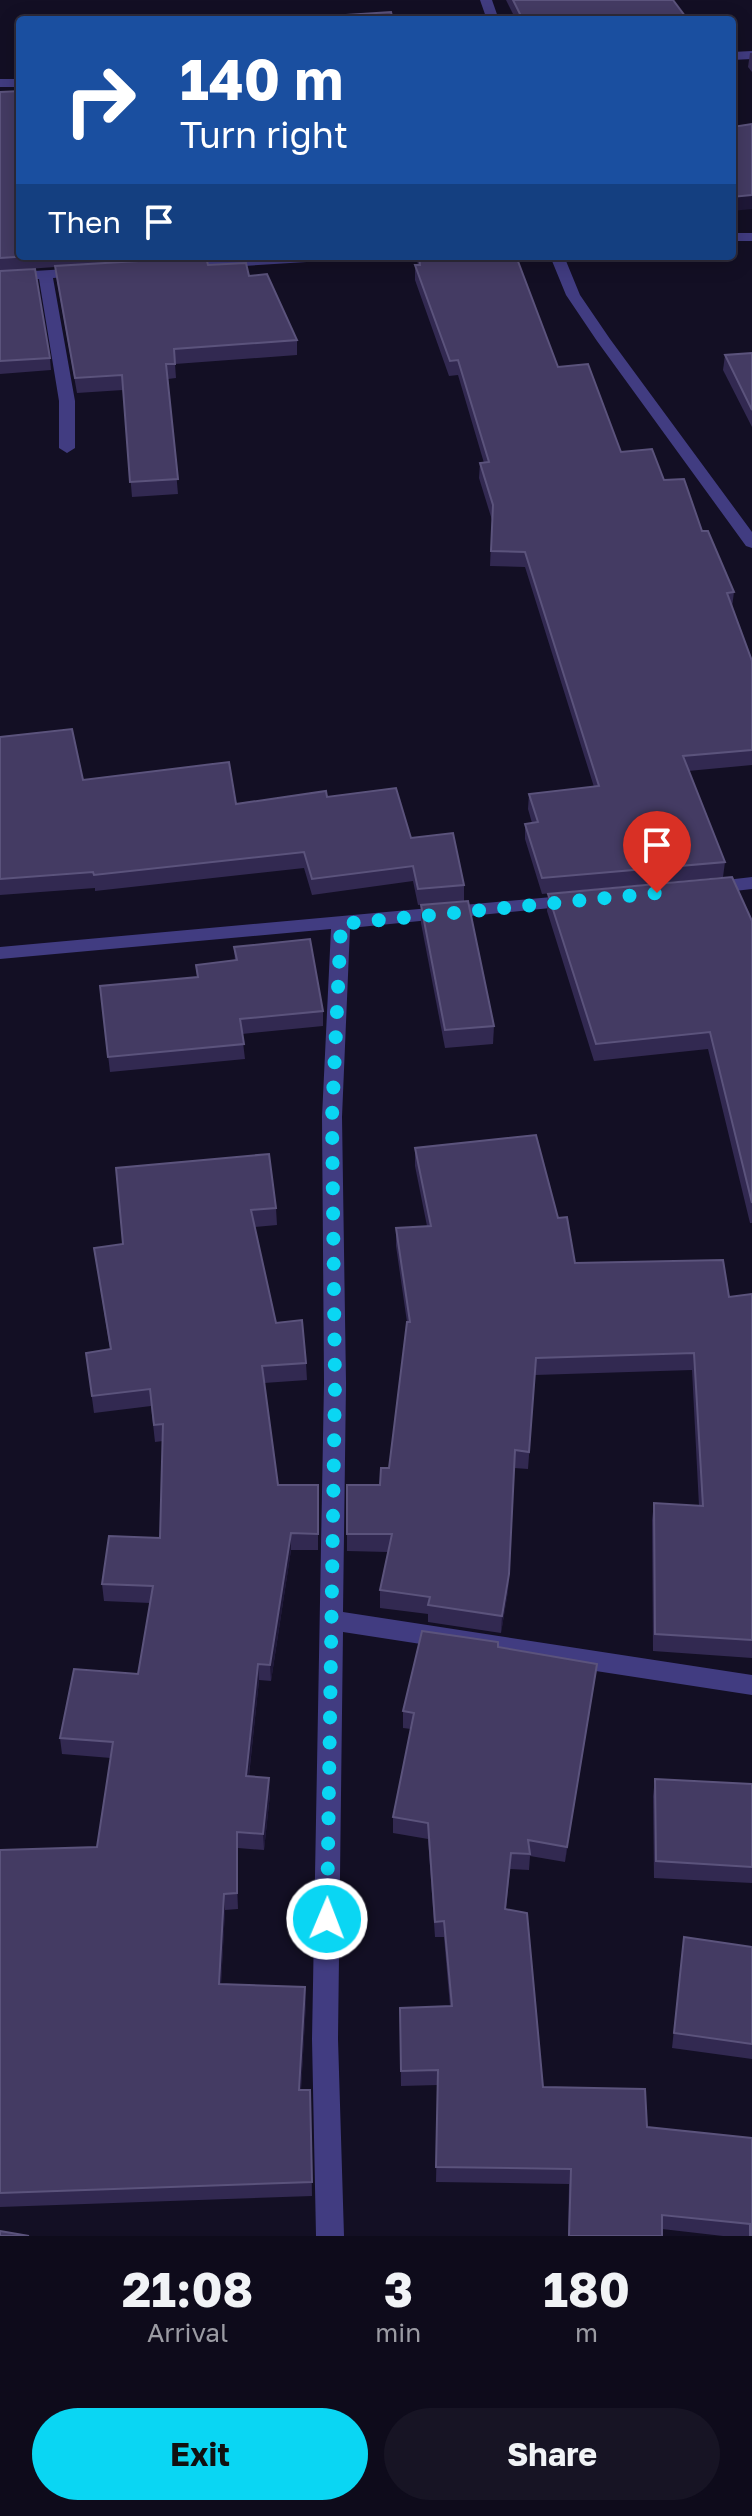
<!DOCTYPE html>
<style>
:root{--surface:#0e0b1b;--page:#171424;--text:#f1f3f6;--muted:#9b9ba3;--line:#2e2b3a;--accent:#0ad6f3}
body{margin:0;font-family:"Golos Text",sans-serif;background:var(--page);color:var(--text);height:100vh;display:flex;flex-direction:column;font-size:30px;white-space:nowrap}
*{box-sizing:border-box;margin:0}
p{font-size:26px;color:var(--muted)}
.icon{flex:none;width:44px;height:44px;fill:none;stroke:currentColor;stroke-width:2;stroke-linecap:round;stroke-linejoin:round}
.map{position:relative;height:2236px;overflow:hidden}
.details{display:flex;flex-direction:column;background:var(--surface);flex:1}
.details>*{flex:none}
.guide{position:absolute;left:16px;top:16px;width:720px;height:244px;border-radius:8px;box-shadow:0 4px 20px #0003,0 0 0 2px var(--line);background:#1a4fa0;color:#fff;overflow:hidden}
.pin{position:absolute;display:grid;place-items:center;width:68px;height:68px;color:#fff;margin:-82px -34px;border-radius:50% 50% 50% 0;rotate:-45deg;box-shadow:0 0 8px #0007}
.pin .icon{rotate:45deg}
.me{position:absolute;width:88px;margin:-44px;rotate:1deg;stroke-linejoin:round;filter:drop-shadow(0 0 6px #0008)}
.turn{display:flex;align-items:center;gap:28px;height:168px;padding:0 32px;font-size:36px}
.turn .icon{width:104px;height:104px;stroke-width:2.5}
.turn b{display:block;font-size:56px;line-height:68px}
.then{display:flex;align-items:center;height:76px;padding:0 32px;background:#0003;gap:16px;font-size:30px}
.eta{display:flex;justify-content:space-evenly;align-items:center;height:136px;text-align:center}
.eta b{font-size:48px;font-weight:700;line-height:56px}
.button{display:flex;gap:16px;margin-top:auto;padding:16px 32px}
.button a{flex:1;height:92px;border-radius:48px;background:var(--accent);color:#111;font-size:32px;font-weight:700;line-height:92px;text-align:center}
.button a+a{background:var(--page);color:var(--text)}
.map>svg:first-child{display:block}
</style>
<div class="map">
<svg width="752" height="2236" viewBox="0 0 752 2236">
<rect width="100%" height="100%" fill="#130f24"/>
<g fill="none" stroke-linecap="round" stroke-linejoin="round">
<!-- minor -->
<g fill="#413c81" fill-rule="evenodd">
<polygon points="480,0 492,0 499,20 487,20"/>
<polygon points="752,51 752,59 732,60 732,52"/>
<rect x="0" y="79" width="20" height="8"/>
<rect x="732" y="233" width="20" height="8"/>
<polygon points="271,256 346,256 339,260 180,270 173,266 180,262"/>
<polygon points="550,256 564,256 580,295 610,339 752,532 752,548 746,546 597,341 566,295"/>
<polygon points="84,268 91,272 89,275 53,278 75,401 75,448 67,453 59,448 59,401 39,279 0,281 0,273"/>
<polygon points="752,877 752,889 709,894 700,888 709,882"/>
<polygon points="574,895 583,901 581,905 350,928 342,1117 346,1383 343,1612 752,1675 752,1695 343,1632 338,2039 344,2236 316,2236 312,2039 324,1383 322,1117 331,929 0,959 0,947"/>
</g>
</g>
<!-- wall -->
<g fill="#322951">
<polygon points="506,0 673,0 688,20 516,20"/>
<polygon points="750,53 752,53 752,72 748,67"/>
<polygon points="0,92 20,256 203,256 208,265 249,276 297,340 297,355 175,364 176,378 168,379 178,494 132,497 123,390 77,393 57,281 55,267 0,271"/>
<polygon points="416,256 516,256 558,367 621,452 664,480 702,531 734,592 732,607 752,661 752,765 688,771 725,862 723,877 542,894 525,839 525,824 532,823 528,809 529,794 594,787 525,567 490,566 492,520 479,478 480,463 484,463 458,375 449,376 415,280 415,265 418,265"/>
<polygon points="0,271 50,358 51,370 0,374"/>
<polygon points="752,353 752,427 723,370 725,355"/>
<polygon points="0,737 83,780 236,804 327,797 411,838 464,885 464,901 418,905 413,881 312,895 304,868 95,891 95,888 0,895"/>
<polygon points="548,894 752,921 752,1223 750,1223 708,1049 594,1061 547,911"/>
<polygon points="421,905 494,1026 493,1044 445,1048 421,923"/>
<polygon points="234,947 323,1011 323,1026 242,1034 245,1059 110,1072 100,986 197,977 196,965 235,961"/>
<polygon points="415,1148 558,1218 575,1263 729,1297 752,1294 752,1658 653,1651 652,1520 654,1503 699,1506 692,1370 535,1375 528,1469 514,1468 508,1591 501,1633 428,1622 428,1614 380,1608 380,1590 388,1552 347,1551 347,1485 380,1485 389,1468 407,1322 396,1246 396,1228 427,1226 415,1166"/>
<polygon points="116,1168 276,1208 277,1225 255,1227 276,1323 306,1363 307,1380 264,1383 278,1485 318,1485 318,1550 291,1550 271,1681 259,1680 249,1776 270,1794 264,1850 238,1848 238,1909 225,1910 221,1985 306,2002 301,2090 310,2090 312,2196 0,2207 0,1850 97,1847 111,1758 62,1754 60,1738 138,1674 150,1603 104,1601 102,1584 160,1538 163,1441 155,1442 151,1406 94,1413 86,1353 110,1349 94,1248 123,1244"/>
<polygon points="498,1647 597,1664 565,1862 530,1856 529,1870 510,1869 506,1909 543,2087 647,2127 752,2138 752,2236 723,2236 662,2229 662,2236 568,2236 569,2184 436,2182 438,2085 401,2086 400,2008 450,2006 444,1937 435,1937 428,1839 393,1833 393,1817 411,1729 403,1728 403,1711"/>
<polygon points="655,1779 752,1784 752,1883 654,1878 653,1796"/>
<polygon points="684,1937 752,1947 752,2059 672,2048"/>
</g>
<!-- shaded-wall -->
<g fill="#1e1737">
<polygon points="752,195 752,209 732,211 732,197"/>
<polygon points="291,1533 291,1550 271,1681 270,1665"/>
<polygon points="509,1574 508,1591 501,1633 502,1616"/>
<polygon points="258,1664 259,1680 247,1792 246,1776"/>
<polygon points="597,1664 595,1680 565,1862 567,1847"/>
<polygon points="269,1778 270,1794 264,1850 263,1834"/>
<polygon points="237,1832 238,1848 238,1909 237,1893"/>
<polygon points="224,1894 225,1910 220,2000 219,1984"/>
<polygon points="305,1987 306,2002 300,2105 299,2090"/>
</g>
<!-- building -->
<g fill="#443b63" stroke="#5b537c" stroke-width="2">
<polygon points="513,0 673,0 688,20 523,20"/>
<polygon points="391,12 393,20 317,20 316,17"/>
<polygon points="20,91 20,256 31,256 0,258 0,92"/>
<polygon points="752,124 752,195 732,197 732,127"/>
<polygon points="419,256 516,256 558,367 588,364 621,452 652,449 664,480 684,479 702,531 708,531 734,592 727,593 752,661 752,750 683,756 725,862 542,878 525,824 538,822 529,794 599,786 525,552 491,551 493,505 480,463 489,462 458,360 450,361 415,265 420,265"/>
<polygon points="206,257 208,265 246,263 249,276 267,274 297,340 174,349 175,364 166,364 178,479 130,482 122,375 75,378 55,266"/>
<polygon points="35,269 50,358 0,361 0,271"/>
<polygon points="752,353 752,410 725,355"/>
<polygon points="72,729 83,780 229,762 236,804 326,791 327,797 396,788 411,838 453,833 464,885 418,889 413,866 312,879 304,852 94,875 93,872 0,879 0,737"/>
<polygon points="732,877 752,921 752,1203 710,1032 596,1044 548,894"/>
<polygon points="468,901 494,1026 445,1030 421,905"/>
<polygon points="310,939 323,1011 240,1019 244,1044 108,1057 100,986 198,977 196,965 237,960 234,947"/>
<polygon points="536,1135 558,1218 567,1217 575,1263 723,1260 729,1297 752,1294 752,1640 655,1634 654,1503 703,1506 694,1353 536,1358 529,1452 515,1450 509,1574 502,1616 428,1605 430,1597 380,1590 392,1534 347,1534 347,1485 380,1485 381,1468 389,1468 407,1322 410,1322 396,1228 431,1226 415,1148"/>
<polygon points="269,1154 276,1208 251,1210 276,1323 302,1320 306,1363 262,1366 278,1485 318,1485 318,1534 291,1533 270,1665 258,1664 246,1776 269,1778 263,1834 237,1832 237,1893 224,1894 219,1984 305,1987 299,2090 310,2090 312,2182 0,2193 0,1850 97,1847 113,1742 60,1738 74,1669 138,1674 153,1586 102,1584 109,1536 160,1538 163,1424 154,1425 150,1389 92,1396 86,1353 111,1349 94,1248 123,1244 116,1168"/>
<polygon points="422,1631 498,1642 498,1647 597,1664 567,1847 528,1840 530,1854 511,1853 505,1909 527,1913 543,2087 645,2089 647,2127 752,2138 752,2236 750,2236 750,2224 662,2215 662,2236 569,2236 571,2169 436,2167 438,2070 401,2071 400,2008 452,2006 444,1921 435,1922 428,1823 393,1817 414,1713 403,1711"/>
<polygon points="655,1779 752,1784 752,1867 656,1861"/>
<polygon points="684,1937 752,1947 752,2044 674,2033"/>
<polygon points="0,2231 29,2236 0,2236"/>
</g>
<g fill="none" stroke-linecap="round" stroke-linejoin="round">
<!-- route -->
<polyline stroke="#0ad6f3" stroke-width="14" stroke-dasharray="0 25.2" points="327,1919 335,1383 332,1117 341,924 657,893"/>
</g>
</svg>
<div class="pin" style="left:657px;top:893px;background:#d93025"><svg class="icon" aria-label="arrive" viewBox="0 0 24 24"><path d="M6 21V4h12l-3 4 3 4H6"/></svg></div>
<svg class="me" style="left:327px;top:1919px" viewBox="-20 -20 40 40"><circle r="17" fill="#0ad6f3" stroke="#fff" stroke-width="3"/><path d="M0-11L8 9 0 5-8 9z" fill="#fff"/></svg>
<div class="guide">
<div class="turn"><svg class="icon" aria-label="right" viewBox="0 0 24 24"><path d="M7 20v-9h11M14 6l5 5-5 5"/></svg><div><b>140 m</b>Turn right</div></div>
<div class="then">Then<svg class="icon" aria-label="arrive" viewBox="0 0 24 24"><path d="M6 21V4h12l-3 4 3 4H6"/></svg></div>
</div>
</div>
<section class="details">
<div class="eta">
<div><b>21:08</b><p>Arrival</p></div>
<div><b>3</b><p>min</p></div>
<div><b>180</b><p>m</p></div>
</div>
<div class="button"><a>Exit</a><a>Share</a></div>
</section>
